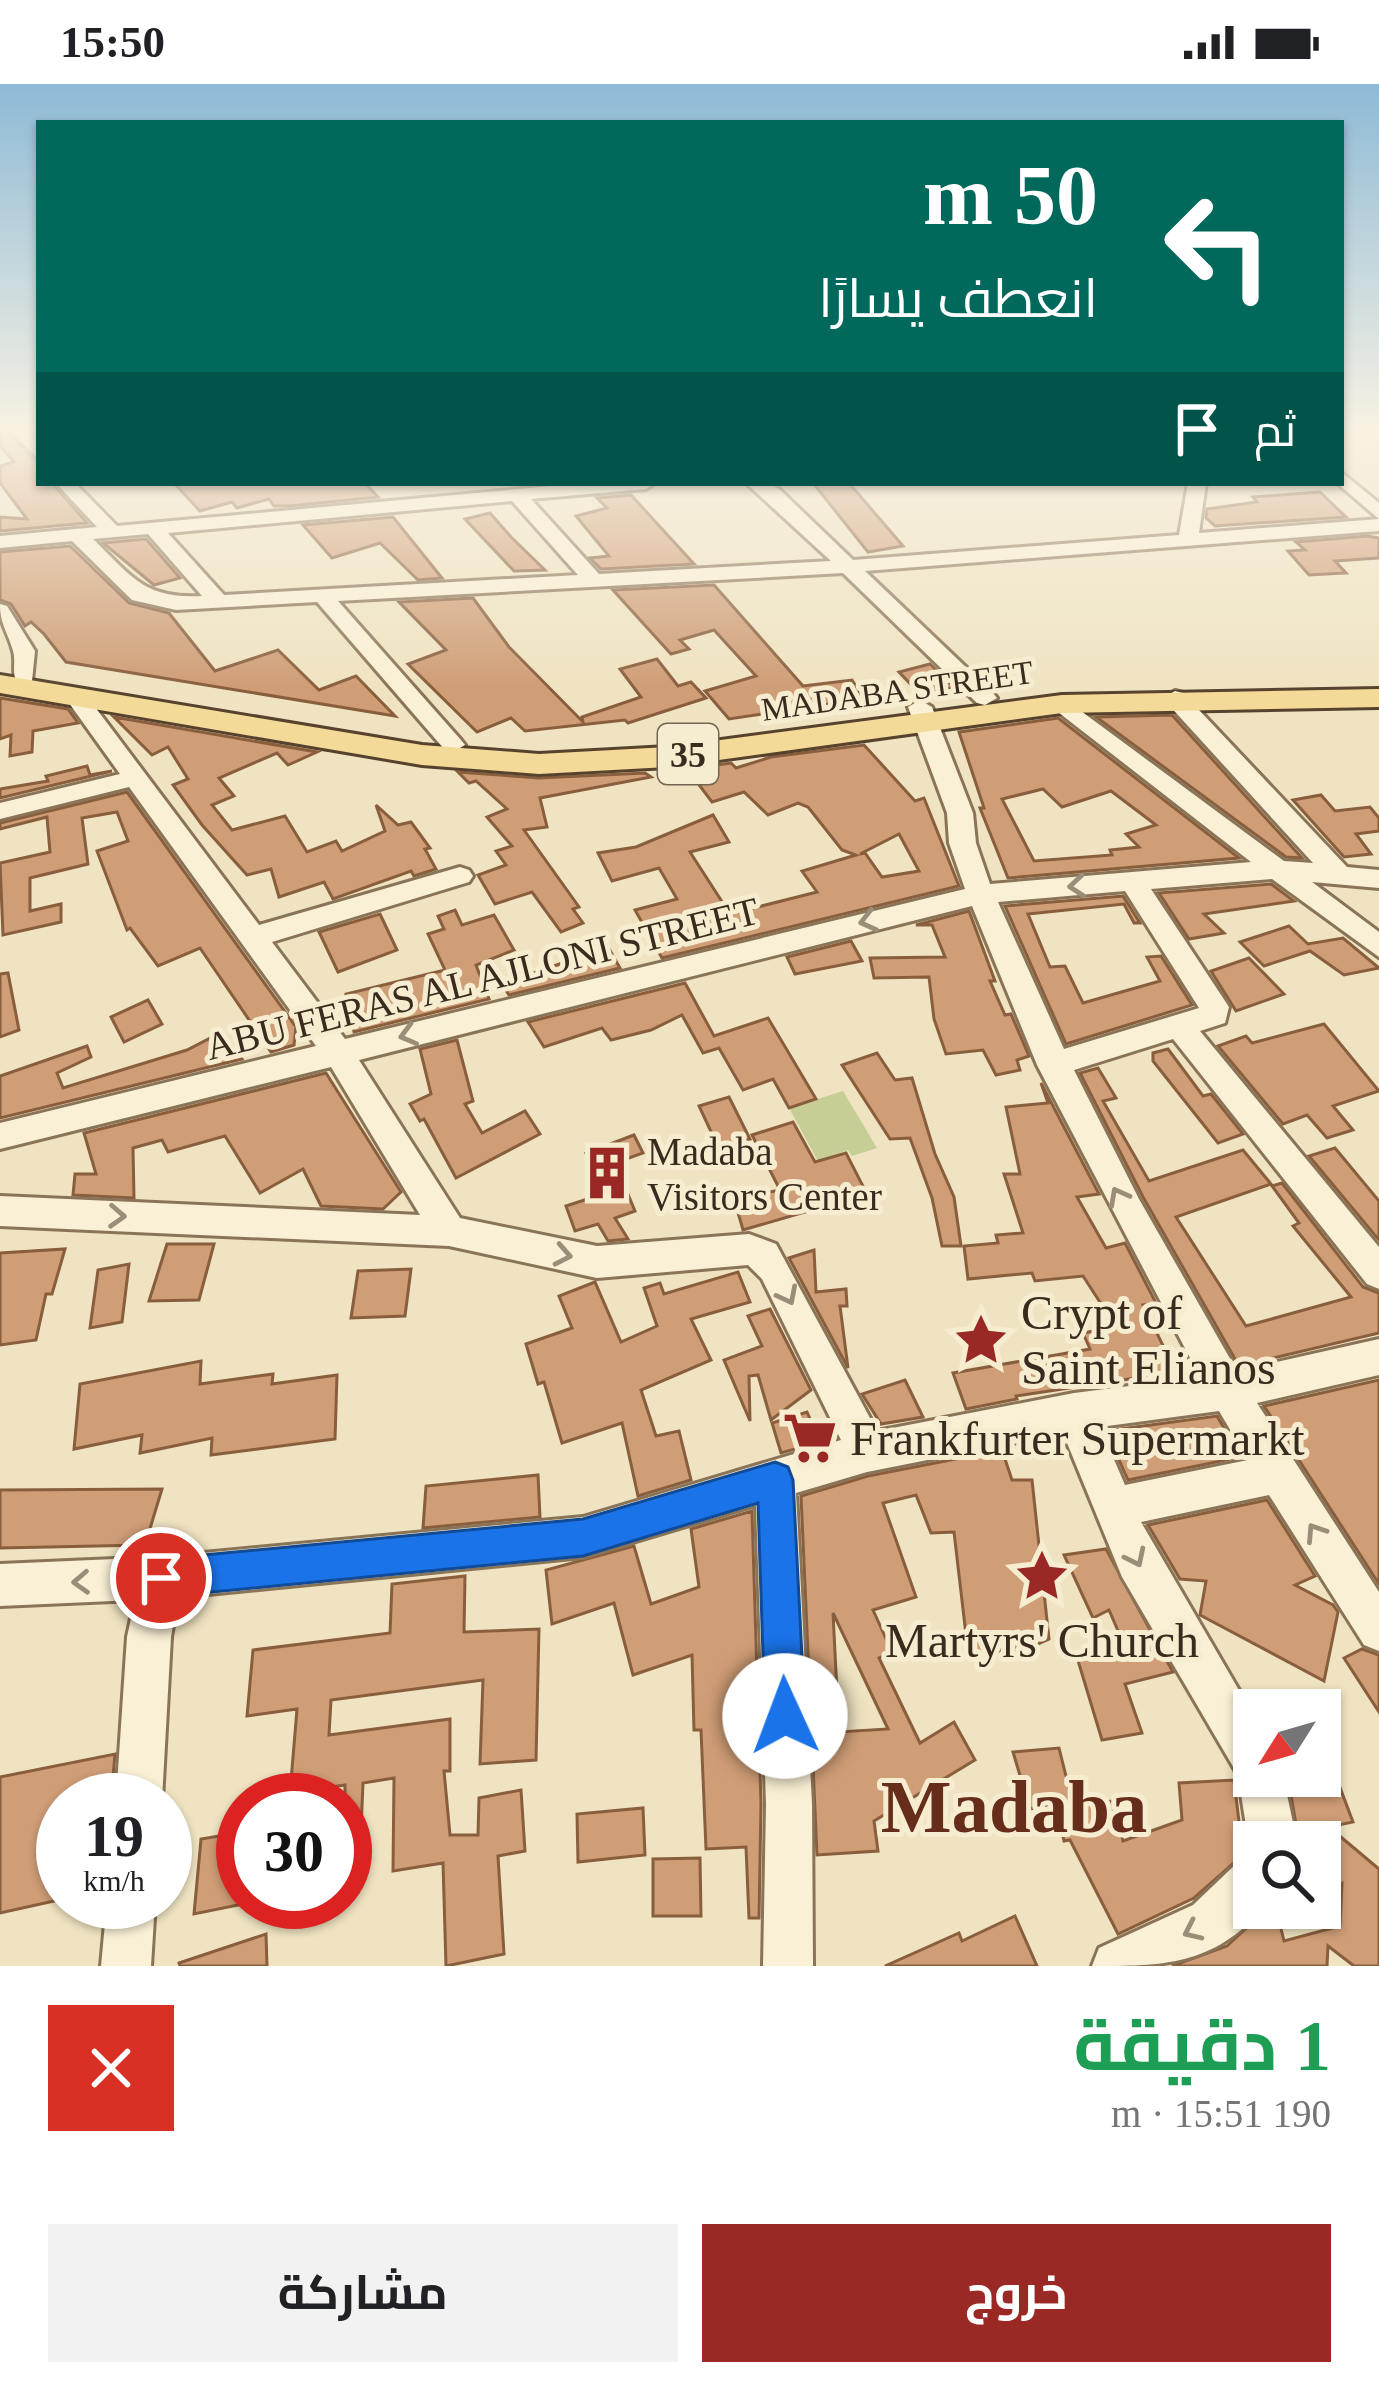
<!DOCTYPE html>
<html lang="ar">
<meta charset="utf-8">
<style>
:root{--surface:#fff;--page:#f2f2f2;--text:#202124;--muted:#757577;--accent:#9a2926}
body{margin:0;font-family:"Times New Roman",Cairo,serif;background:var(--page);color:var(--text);direction:rtl;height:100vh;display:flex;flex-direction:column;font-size:45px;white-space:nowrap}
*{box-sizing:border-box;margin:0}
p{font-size:39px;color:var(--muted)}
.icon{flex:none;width:66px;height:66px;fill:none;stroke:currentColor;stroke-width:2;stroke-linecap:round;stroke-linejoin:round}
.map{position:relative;height:1882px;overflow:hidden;direction:ltr}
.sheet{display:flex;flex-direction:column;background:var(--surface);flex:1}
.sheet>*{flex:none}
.guide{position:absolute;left:36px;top:36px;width:1308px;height:366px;border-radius:0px;box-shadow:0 3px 9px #0004;direction:rtl;background:#00695c;color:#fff;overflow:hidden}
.needle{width:78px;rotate:233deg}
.buttons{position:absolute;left:1233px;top:1605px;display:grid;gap:24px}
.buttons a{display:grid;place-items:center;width:108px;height:108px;border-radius:0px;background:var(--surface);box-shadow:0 3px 9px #0004;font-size:60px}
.speed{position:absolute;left:36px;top:1689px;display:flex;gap:24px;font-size:60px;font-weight:700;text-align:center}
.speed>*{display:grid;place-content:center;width:156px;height:156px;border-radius:50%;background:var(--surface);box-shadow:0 3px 9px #0004;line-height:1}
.speed small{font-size:30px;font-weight:400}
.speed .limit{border:18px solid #d22;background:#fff;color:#111}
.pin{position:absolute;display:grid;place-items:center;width:102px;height:102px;color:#fff;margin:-51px;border:6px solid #fff;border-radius:50%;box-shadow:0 3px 12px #0007}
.me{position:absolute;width:132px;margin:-66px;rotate:358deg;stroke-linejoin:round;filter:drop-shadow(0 0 9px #0008)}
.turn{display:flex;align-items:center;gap:42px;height:252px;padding:0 48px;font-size:54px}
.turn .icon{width:156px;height:156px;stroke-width:2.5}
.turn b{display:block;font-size:84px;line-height:102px}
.then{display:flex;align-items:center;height:114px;padding:0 48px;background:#0003;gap:24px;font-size:45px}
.round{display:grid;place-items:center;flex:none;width:126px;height:126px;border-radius:0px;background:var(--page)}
.overview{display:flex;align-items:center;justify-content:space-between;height:204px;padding:0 48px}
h1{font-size:72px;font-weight:700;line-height:90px;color:#1e9e55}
.action{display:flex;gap:24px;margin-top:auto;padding:24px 48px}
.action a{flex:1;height:138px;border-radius:0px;background:var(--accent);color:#fff;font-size:48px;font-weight:700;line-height:138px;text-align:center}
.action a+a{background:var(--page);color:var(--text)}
.status{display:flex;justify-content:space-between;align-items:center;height:84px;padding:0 60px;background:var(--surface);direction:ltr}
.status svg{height:33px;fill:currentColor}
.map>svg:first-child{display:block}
</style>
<div class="status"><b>15:50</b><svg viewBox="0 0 49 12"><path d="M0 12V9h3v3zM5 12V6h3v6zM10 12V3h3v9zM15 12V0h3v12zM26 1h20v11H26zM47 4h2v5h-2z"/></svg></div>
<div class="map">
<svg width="1379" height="1882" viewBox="0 0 1379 1882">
<rect width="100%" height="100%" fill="#efe3c1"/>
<!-- green -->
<polygon fill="#c6ce95" points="843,1007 877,1064 852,1072 848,1066 818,1077 789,1024"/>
<!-- building -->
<g fill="#cf9d76" stroke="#895e3d" stroke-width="3" fill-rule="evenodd">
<polygon points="2,343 39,379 39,399 52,399 87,439 0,447 0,433 27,435 0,399 0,382 14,378 0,362"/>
<polygon points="174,399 365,399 378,413 290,422 274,422 269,415 237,424 232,418 200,427"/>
<polygon points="813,399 849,399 903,462 868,468"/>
<polygon points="1320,408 1346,433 1215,442 1206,434 1207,425 1257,418 1253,413"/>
<polygon points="631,411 694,480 601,485 590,474 609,472 576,432 607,424 597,414"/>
<polygon points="490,429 511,453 545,486 514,487 465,435"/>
<polygon points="393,433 442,494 418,496 380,459 332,474 303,441"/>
<polygon points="1367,452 1379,454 1379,474 1335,477 1346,489 1309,491 1288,467 1305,466 1296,458"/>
<polygon points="146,455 180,494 154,501 103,459"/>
<polygon points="70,462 129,519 169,529 215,587 278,566 319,606 356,592 395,632 66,578 44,550 31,538 25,542 11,520 0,516 0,468"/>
<polygon points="714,501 803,602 852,596 864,615 729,635 705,607 756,592 714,546 680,556 689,565 671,570 613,506"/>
<polygon points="473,514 509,563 583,638 582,633 641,613 620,585 657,575 678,602 691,598 706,614 628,639 625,636 525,647 511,634 477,648 408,580 446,566 399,518"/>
<polygon points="930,580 954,603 921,611 899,588"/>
<polygon points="0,614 68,625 78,639 33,647 32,668 10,672 11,651 0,655"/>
<polygon points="1172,631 1302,774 1286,773 1096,633"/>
<polygon points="114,633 317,668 288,681 277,669 219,694 234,712 212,721 232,746 285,732 307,768 336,757 342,767 385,747 376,721 398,741 411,738 430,764 425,765 436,785 414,792 411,787 333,815 324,798 279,813 271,785 247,791 202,741 173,701 188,695 168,663 152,671"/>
<path d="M1058,634l181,140 -231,20 -28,-70h4l-25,-76zM1043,705l19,18 49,-16 45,34 -30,9 13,13 -29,3 2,5 -78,6 -32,-62z"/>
<path d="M864,661l51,56 9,-3 35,88 -297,72 -27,-48 42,-11 -18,-31 -47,13 -14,-28 38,-6 77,-32 16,27 -39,10 40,62 87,-22 -15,-21 54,-16 -14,-5 -34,-43 -10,-4 -30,12 -24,-23 -32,10 -25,-33 44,-6 5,5 35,-11zM899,750l20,37 -37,6 -17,-24 -5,1z"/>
<polygon points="87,682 90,691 112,687 0,714 0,705 48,697 46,692"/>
<polygon points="458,688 539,694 645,689 651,693 540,714 547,743 524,746 579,823 573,825 583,839 561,848 532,808 495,820 478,791 506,781 496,767 512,762 487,733 507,725 476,697 469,699"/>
<polygon points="127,708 296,943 294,961 271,968 200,864 158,882 130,844 127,846 97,767 128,757 117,728 82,734 88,780 30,794 30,827 61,820 61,838 3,851 0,779 50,768 47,733 0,745 0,739"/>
<polygon points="1321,711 1335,727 1370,723 1379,734 1379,747 1356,750 1371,770 1344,773 1293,716"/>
<polygon points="1271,800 1294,817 1204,830 1224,849 1189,855 1159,809"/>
<polygon points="1123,812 1140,839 1134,839 1124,820 1028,830 1050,883 1065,882 1083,919 1160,897 1147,873 1161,872 1192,921 1066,960 1005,822"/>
<polygon points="455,826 462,841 494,831 514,866 476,881 489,915 354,948 346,910 445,886 428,850 444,845 438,832"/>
<polygon points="969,827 995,897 990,897 1005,931 1011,930 1029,972 1017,976 1020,986 996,991 983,966 946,970 934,935 929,893 874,894 870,874 945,873 932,841 916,841"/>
<polygon points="380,830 397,866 338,888 319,848"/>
<polygon points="1289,842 1308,860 1343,854 1379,884 1344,891 1310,867 1264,882 1240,858"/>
<polygon points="851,857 862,877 795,890 787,873"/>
<polygon points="608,863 620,884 509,911 502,900"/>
<polygon points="1249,874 1284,910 1236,927 1211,887"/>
<polygon points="8,889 19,946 0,953 0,890"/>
<polygon points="685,899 714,952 768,934 816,1015 789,1024 773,995 743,1006 719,964 703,969 682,931 651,946 611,956 602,944 544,963 528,938"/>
<polygon points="148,916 162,940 124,958 111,933"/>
<polygon points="1324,940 1379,1007 1333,1022 1353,1046 1327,1054 1307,1031 1283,1040 1218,962 1246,952 1252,959"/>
<polygon points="222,948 242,975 0,1034 0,992 87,962 91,973 57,989 63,1004 187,966"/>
<polygon points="457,956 473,1017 465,1020 482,1049 525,1027 540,1050 456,1094 424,1035 420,1037 410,1020 431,1010 420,965"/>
<polygon points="1168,965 1203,1012 1211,1010 1243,1050 1218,1059 1153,977 1153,969"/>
<polygon points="877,969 895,996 912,994 935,1070 954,1113 961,1162 942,1162 932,1114 910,1054 890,1055 842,981"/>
<polygon points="1098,984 1116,1014 1103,1017 1149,1097 1243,1066 1271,1100 1176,1133 1246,1242 1351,1213 1293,1142 1299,1139 1272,1102 1282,1099 1363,1203 1379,1209 1379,1249 1239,1282 1143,1113 1080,989"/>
<polygon points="326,989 401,1108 383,1125 321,1122 303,1085 260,1109 225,1052 168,1068 162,1056 133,1064 134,1114 73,1111 75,1090 96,1090 84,1049"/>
<polygon points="1041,999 1099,1110 1077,1113 1106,1164 1125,1159 1156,1219 1143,1221 1176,1288 1016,1312 1017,1315 966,1325 953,1289 1090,1265 1083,1249 1116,1243 1083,1192 1035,1197 1032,1189 968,1195 964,1162 998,1159 996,1151 1023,1149 1004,1090 1020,1090 1006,1023 1048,1019"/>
<polygon points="729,1013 750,1055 719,1065 699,1022"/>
<polygon points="793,1038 815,1078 846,1069 867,1110 743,1146 734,1115 780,1106 752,1051"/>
<polygon points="634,1051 643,1069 615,1079 635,1127 615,1134 628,1155 608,1157 598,1140 575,1147 566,1122 603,1110 586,1069"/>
<polygon points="1335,1064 1379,1117 1379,1156 1309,1072"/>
<polygon points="167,1160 214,1160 199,1216 149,1217"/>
<polygon points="65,1165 52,1210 46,1210 36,1256 0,1261 0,1169"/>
<polygon points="814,1166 816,1208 846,1205 847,1222 840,1222 848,1284 789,1174"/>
<polygon points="129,1180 122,1238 90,1244 98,1186"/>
<polygon points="411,1185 405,1232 351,1234 358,1187"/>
<polygon points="738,1188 750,1218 691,1235 711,1276 641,1306 656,1352 679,1347 691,1396 638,1412 622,1339 562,1359 544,1298 538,1300 526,1260 572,1244 559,1212 595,1198 621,1258 657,1242 644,1204 660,1199 664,1210"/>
<polygon points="770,1225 811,1306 771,1336 758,1291 749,1292 750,1337 724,1276 762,1262 748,1232"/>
<polygon points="201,1277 200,1300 273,1290 272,1300 337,1291 335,1355 211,1371 212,1354 140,1369 142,1351 74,1365 80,1300"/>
<polygon points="905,1296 923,1333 881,1340 862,1310"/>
<polygon points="1379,1296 1379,1500 1264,1322"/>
<polygon points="807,1328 820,1358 781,1369 772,1339"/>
<polygon points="1217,1332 1241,1373 1128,1396 1106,1347"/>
<path d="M1002,1366l10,30h20l17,159 -29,13h-52l-14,-120 -23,1 -15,-38 -33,8 33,94 -43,13 19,42 -13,6 41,85 34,-21 21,38 -101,61 4,30 -61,4 -16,-359 67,-20zM833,1529l55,116 -49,3z"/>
<polygon points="538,1391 540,1433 423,1444 426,1402"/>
<polygon points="162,1405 145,1461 0,1464 0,1406"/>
<polygon points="1267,1416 1315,1492 1295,1501 1333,1521 1338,1528 1324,1597 1200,1531 1206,1497 1180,1495 1148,1441"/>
<polygon points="752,1427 761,1720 759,1834 749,1834 746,1763 706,1765 701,1646 694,1646 692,1571 633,1591 614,1519 552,1540 546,1486 634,1462 651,1520 699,1503 691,1445"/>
<polygon points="1106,1465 1173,1588 1125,1600 1142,1649 1102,1656 1076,1570 1125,1563 1109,1526 1093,1534 1064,1471"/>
<polygon points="465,1492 464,1548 539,1545 536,1676 480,1680 483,1596 331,1616 329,1651 450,1635 450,1687 444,1687 450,1751 478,1751 479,1714 521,1706 525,1767 498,1772 504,1870 446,1882 443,1779 393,1787 394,1694 363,1699 359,1793 345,1792 345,1701 290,1709 297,1625 247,1632 253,1566 390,1549 392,1500"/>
<polygon points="1362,1565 1379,1571 1379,1628 1344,1574"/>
<polygon points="1059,1664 1073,1720 1113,1717 1123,1757 1182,1736 1179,1699 1234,1696 1243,1771 1194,1814 1118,1850 1070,1756 1064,1757 1055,1719 1030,1725 1013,1668"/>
<polygon points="115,1670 111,1716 63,1716 63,1815 0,1829 0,1693"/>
<polygon points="1336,1693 1353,1738 1329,1743 1379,1785 1379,1882 1354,1882 1328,1862 1327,1882 1172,1882 1227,1862 1268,1824 1276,1824 1284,1857 1340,1842 1342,1799 1320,1801 1320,1758 1299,1758 1289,1699"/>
<polygon points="643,1724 645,1771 578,1778 577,1730"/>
<polygon points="243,1748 243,1820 194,1830 201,1755"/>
<polygon points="700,1774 701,1832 653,1832 653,1775"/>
<polygon points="1015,1832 1037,1882 885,1882 959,1849 962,1857"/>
<polygon points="266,1850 267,1882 180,1882 179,1879"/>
</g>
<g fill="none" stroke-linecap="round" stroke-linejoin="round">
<defs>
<g id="minor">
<polygon points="6,343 23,343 39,360 39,375"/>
<polygon points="1341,388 1379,419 1379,435 1337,399 1341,399"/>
<path d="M56,399h19l42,43 468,-43h70l-9,6 -115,10 68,75 232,-13 -85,-78h22l11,6 74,71 326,-25 9,-52h18l-7,50 180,-14v12l-514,40 128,122 4,5 -12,7 -8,-2 -134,-130 -505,28 123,139 4,5 -12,7 -8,-2 -128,-148 -141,8 -44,-10 -60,-59 -72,7v-12l97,-9zM512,417l66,74 -354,20 -56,-62zM148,450l54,62c-58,3 -70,-19 -109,-57z"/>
<path d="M0,520l7,2 28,45 -3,30h-16c-4,-10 0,-20 -3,-30 -5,-19 -13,-26 -13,-47z"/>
<path d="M75,605l8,2 176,234 201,-58 9,3 4,6 -4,6 -197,60 73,97 620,-150 -16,-46 -2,-30 -39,-106 12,-7 12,7 41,106 3,30 14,41 261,-22 -197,-153 -4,-5 12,-7 222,164 29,2 -146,-160 -4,-5 12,-7 8,2 164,174 32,3v18l-67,-6 67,50v25l-107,-78 -121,10 78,118 -4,16 -25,8 179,216v42l-12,-5 -194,-245 -99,31 65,129 98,172 142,-32v36l-122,28 122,189v59l-15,-6 -95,-150 -128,27 113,194v60h29l12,56 -3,10h-38v66h9c-50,58 -100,58 -171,58l7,-18 94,-43 44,-42 14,-6 -7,-15 3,-10 -9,-57 -116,-198 -59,-144 -196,39 -71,21 16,311 1,162h-50l3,-162 -10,-299 -173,52 -405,40 -7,40 -9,163h-46l11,-163 8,-37 -135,6v-42l161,-7 422,-40 258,-77 -79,-161 -14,-14 -151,13 -148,-32 -449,-20v-30l420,19 -89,-148 -331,82v-26l316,-77 -187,-259 -129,32v-16l120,-29 -56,-78zM1125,807l74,117 -135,41 -66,-147zM972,822l65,159 163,312 -126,16 -197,38 -101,-187 -27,-10 -152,12 -137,-28 -101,-158zM1219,1327l29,49 -123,25 -25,-58z"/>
<polygon points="107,1818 155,1818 151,1882 101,1882"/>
</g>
<polygon id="major" points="0,591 422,661 539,670 668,663 1062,611 1379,605 1379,623 1062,629 668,683 539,690 422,681 0,609"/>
</defs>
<!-- minor casing -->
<use href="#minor" stroke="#8a7458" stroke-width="6"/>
<!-- major casing -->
<use href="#major" stroke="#57422d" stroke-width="6"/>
<!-- minor -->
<use href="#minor" fill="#faf0d5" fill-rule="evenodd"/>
<!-- major -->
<use href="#major" fill="#f4da98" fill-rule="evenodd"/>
</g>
<!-- one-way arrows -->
<defs><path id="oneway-chevron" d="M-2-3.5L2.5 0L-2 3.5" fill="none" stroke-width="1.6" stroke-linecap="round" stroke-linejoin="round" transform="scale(3)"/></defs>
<g stroke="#9a8e79">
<use href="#oneway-chevron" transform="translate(1077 802) rotate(175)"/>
<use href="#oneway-chevron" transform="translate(868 837) rotate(166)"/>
<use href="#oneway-chevron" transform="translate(408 951) rotate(165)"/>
<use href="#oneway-chevron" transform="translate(1118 1112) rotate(-118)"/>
<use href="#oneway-chevron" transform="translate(117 1132) rotate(3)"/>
<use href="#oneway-chevron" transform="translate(563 1171) rotate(11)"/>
<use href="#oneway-chevron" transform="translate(788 1212) rotate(63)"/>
<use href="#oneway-chevron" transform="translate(1315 1448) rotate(-123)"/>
<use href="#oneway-chevron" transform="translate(1136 1474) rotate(64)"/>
<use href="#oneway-chevron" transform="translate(81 1498) rotate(177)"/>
<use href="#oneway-chevron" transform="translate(1192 1847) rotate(155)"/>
</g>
<!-- sky -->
<linearGradient id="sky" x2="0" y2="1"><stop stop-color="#8dbad6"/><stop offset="0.57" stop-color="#f8f2e3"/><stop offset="1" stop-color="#f8f2e3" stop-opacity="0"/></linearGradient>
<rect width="1379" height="606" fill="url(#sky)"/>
<!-- route -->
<polygon fill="#1a73e8" stroke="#114b97" stroke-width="3" points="775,1378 788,1383 793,1396 805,1632 800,1646 785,1652 771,1646 765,1632 758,1419 583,1472 161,1513 147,1507 142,1494 147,1481 161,1475 583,1435"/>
<!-- icons -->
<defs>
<symbol id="building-bare" viewBox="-9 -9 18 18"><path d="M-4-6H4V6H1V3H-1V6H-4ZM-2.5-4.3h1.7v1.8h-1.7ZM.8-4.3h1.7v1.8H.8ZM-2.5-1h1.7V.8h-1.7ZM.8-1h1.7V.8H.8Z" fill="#9a2926" stroke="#f6edd1" stroke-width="2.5" paint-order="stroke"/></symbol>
<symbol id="sight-bare" viewBox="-9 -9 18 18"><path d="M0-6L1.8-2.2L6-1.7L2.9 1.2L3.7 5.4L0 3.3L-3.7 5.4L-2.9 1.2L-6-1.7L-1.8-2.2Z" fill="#9a2926" stroke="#f6edd1" stroke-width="2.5" paint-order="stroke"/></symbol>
<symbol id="supermarket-bare" viewBox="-9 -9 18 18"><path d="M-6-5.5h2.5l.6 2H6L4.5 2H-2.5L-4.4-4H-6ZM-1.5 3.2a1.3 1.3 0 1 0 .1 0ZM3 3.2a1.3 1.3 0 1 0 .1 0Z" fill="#9a2926" stroke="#f6edd1" stroke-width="2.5" paint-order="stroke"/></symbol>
</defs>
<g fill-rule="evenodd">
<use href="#building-bare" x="569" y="1051" width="76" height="76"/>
<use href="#sight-bare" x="943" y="1218" width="76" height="76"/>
<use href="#supermarket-bare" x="772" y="1316" width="76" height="76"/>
<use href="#sight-bare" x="1004" y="1454" width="76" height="76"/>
</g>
<g text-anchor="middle" stroke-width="10" stroke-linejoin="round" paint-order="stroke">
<!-- far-street labels -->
<g font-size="33" fill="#392b1d" stroke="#f6edd1">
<text transform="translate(897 606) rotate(-8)" y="12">MADABA STREET</text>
</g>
<!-- shield labels -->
<rect fill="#f6edd1" stroke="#726553" stroke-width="3" x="658" y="640" width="60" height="60" rx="9"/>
<g font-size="36" font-weight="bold" fill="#392b1d">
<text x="688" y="683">35</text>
</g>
<!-- street labels -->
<g font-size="39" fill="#392b1d" stroke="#f6edd1">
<text transform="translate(482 894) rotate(-14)" y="14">ABU FERAS AL AJLONI STREET</text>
</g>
<!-- poi labels -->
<g font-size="39" fill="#392b1d" stroke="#f6edd1" text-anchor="start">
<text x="647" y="1081">Madaba<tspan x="647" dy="45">Visitors Center</tspan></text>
</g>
<!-- near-poi labels -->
<g font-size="48" fill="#392b1d" stroke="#f6edd1" text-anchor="start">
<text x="1021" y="1245">Crypt of<tspan x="1021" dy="55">Saint Elianos</tspan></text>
<text x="850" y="1371">Frankfurter Supermarkt</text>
<text x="1042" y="1573" text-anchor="middle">Martyrs' Church</text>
</g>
<!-- near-town labels -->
<g font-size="75" font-weight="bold" fill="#672d1b" stroke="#f6edd1">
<text x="1014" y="1748">Madaba</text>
</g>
</g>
</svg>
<div class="buttons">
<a><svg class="needle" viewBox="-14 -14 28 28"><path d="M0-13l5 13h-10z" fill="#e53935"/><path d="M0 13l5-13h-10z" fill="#757577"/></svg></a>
<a><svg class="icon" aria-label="search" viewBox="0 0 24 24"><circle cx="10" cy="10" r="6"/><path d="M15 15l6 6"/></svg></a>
</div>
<div class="speed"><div>19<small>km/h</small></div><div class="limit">30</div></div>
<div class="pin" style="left:161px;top:1494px;background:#d93025"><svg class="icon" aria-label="arrive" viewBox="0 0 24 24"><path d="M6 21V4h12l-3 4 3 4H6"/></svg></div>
<svg class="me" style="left:785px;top:1632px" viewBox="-20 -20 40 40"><circle r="19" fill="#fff"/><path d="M0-13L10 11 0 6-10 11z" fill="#1a73e8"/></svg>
<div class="guide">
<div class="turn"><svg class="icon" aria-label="left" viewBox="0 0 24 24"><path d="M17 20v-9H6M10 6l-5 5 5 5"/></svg><div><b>50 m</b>انعطف يسارًا</div></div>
<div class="then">ثم<svg class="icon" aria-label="arrive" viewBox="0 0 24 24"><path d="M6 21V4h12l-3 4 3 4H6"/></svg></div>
</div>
</div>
<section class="sheet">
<div class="overview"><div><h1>1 دقيقة</h1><p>190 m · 15:51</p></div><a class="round" style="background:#d93025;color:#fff"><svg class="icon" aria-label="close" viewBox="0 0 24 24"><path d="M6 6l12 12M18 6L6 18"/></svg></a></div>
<div class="action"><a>خروج</a><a>مشاركة</a></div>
</section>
